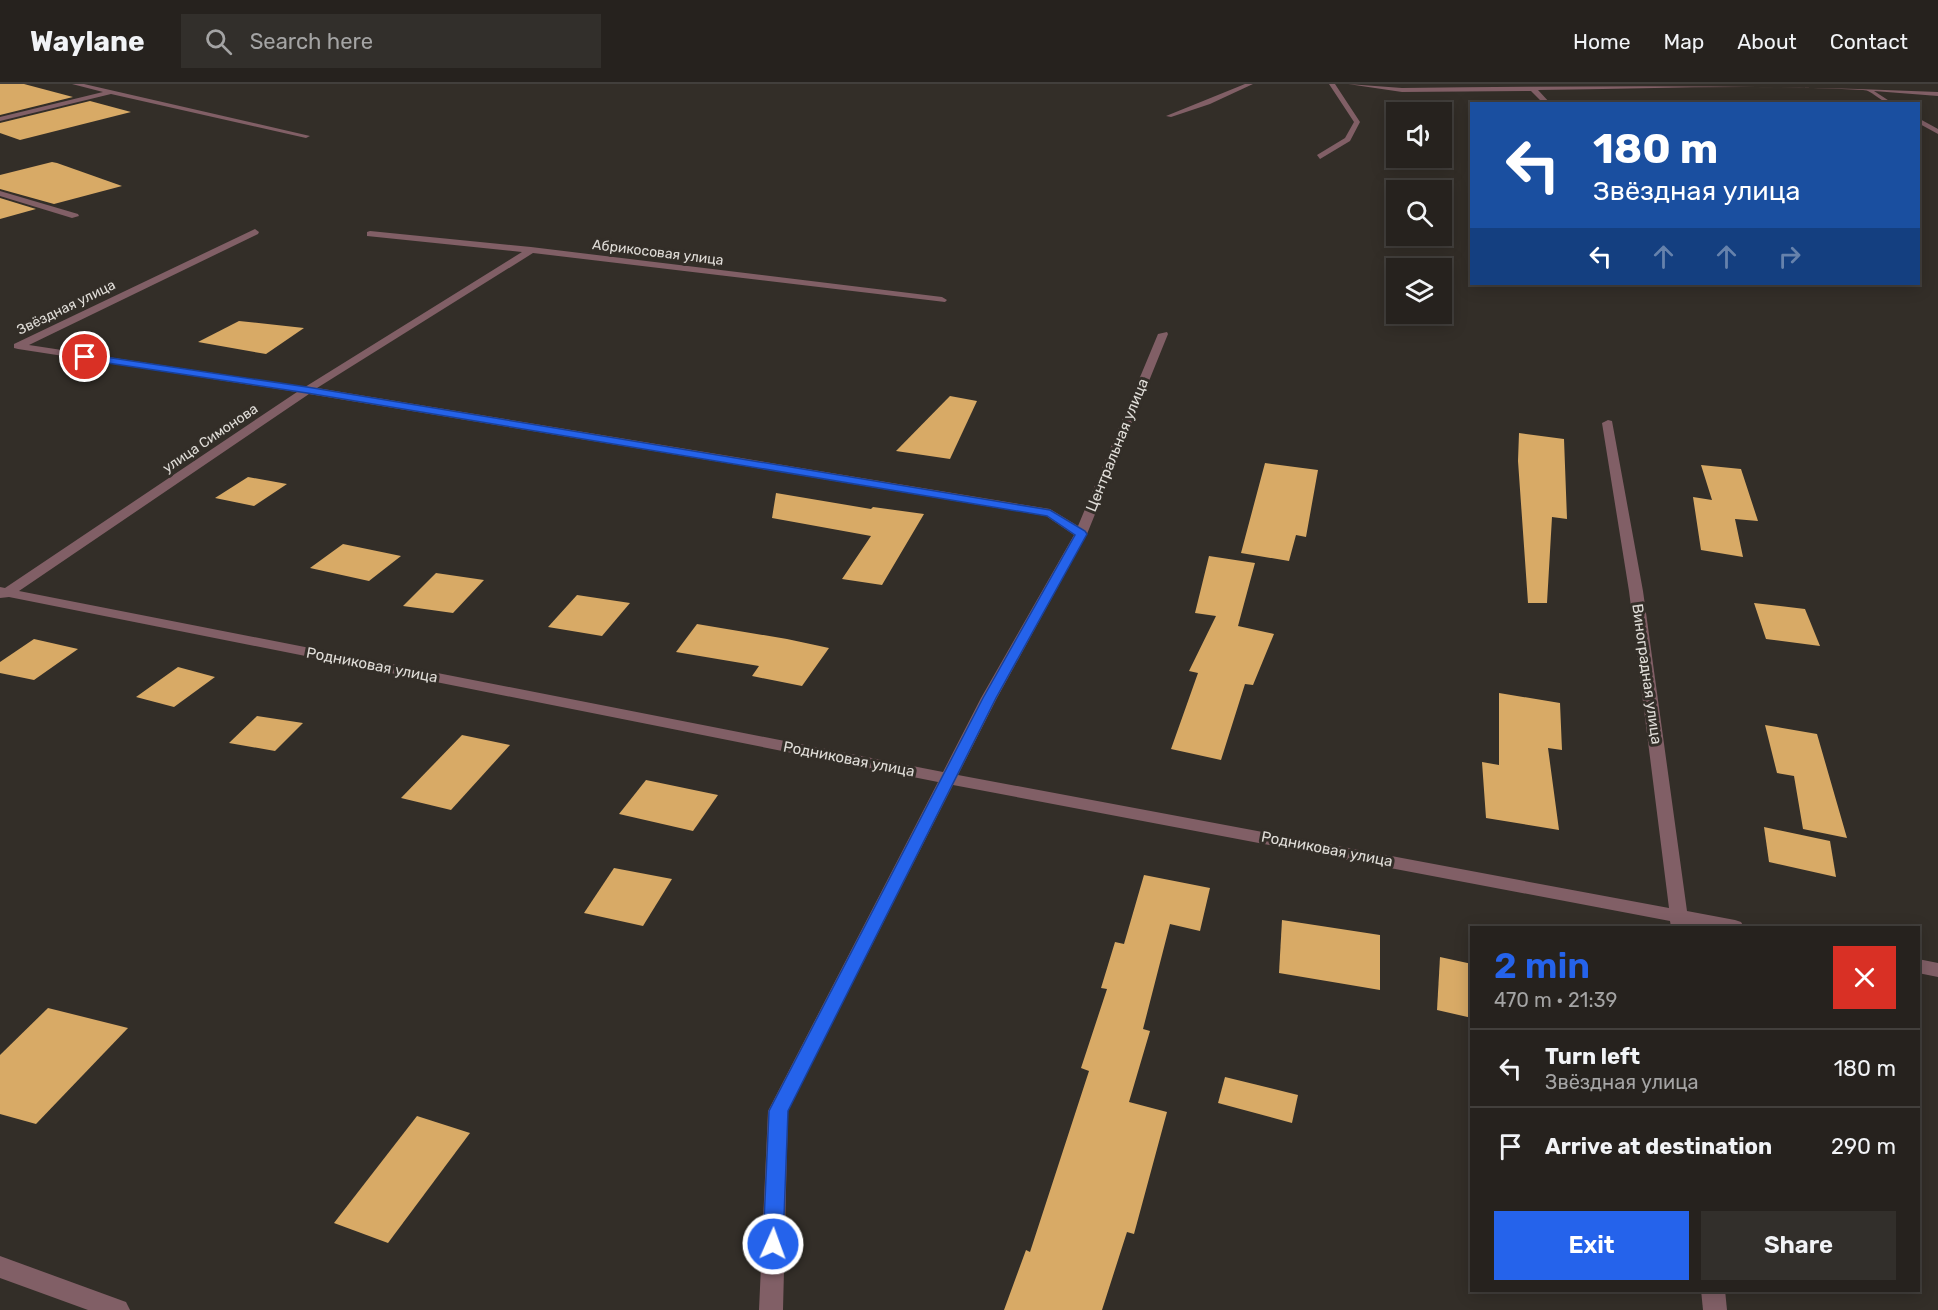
<!DOCTYPE html>
<meta charset="utf-8">
<style>
:root{--surface:#26221e;--page:#322f2b;--text:#f1f3f6;--muted:#a4a4a4;--line:#423f3c;--accent:#2563eb}
body{margin:0;font-family:Rubik,sans-serif;background:var(--page);color:var(--text);height:100vh;display:flex;flex-direction:column;font-size:22px;white-space:nowrap}
*{box-sizing:border-box;margin:0}
p{font-size:20px;color:var(--muted)}
.icon{flex:none;width:33px;height:33px;fill:none;stroke:currentColor;stroke-width:2;stroke-linecap:round;stroke-linejoin:round}
.map{position:relative;flex:1;overflow:hidden}
.panel{position:absolute;left:1470px;top:842px;width:450px;height:366px;display:flex;flex-direction:column;background:var(--surface);border-radius:0px;box-shadow:0 3px 15px #0003,0 0 0 2px var(--line)}
.panel>*{flex:none}
.banner{position:absolute;left:1470px;top:18px;width:450px;height:183px;border-radius:0px;box-shadow:0 3px 15px #0003,0 0 0 2px var(--line);background:#1a4fa0;color:#fff;overflow:hidden}
.controls{position:absolute;left:1386px;top:18px;display:grid;gap:12px}
.controls a{display:grid;place-items:center;width:66px;height:66px;border-radius:0px;background:var(--surface);box-shadow:0 3px 15px #0003,0 0 0 2px var(--line);font-size:30px}
.pin{position:absolute;display:grid;place-items:center;width:51px;height:51px;color:#fff;margin:-26px;border:3px solid #fff;border-radius:50%;box-shadow:0 2px 6px #0007}
.me{position:absolute;width:66px;margin:-33px;rotate:2deg;stroke-linejoin:round;filter:drop-shadow(0 0 4px #0008)}
.turn{display:flex;align-items:center;gap:21px;height:126px;padding:0 24px;font-size:27px}
.turn .icon{width:78px;height:78px;stroke-width:2.5}
.turn b{display:block;font-size:42px;line-height:51px}
.lanes{display:flex;align-items:center;height:57px;padding:0 24px;background:#0003;justify-content:center;gap:30px;direction:ltr}
.lanes .off{opacity:.35}
.round{display:grid;place-items:center;flex:none;width:63px;height:63px;border-radius:0px;background:var(--page)}
.summary{display:flex;align-items:center;justify-content:space-between;height:102px;padding:0 24px}
h1{font-size:36px;font-weight:600;line-height:45px;color:var(--accent)}
.button{display:flex;gap:12px;margin-top:auto;padding:12px 24px}
.button a{flex:1;height:69px;border-radius:0px;background:var(--accent);color:#fff;font-size:24px;font-weight:600;line-height:69px;text-align:center}
.button a+a{background:var(--page);color:var(--text)}
ul{padding:0;list-style:none}
li{display:flex;align-items:center;gap:18px;height:78px;padding:0 24px;border-top:2px solid var(--line)}
li div{flex:1}
li b{display:block;font-size:22px}
li em{font-style:normal}
header{display:flex;align-items:center;gap:36px;box-sizing:border-box;height:84px;padding:0 30px;background:var(--surface);border-bottom:2px solid var(--line)}
header strong{font-size:28px}
nav{display:flex;gap:33px;margin-inline-start:auto;font-size:21px}
.search{width:420px;height:54px;background:var(--page);display:flex;align-items:center;gap:15px;box-sizing:border-box;padding:0 21px;border-radius:0px;color:var(--muted);font-size:22px}
.map>svg:first-child{display:block}
</style>
<header>
<strong>Waylane</strong>
<div class="search"><svg class="icon" aria-label="search" viewBox="0 0 24 24"><circle cx="10" cy="10" r="6"/><path d="M15 15l6 6"/></svg>Search here</div>
<nav><a>Home</a><a>Map</a><a>About</a><a>Contact</a></nav>
</header>
<div class="map">
<svg width="1938" height="1226" viewBox="0 0 1938 1226">
<rect width="100%" height="100%" fill="#332e28"/>
<!-- building -->
<g fill="#d8aa66">
<polygon points="0,0 24,0 73,13 0,31"/>
<polygon points="90,17 131,28 20,56 0,49 0,39"/>
<polygon points="52,78 57,79 122,102 54,120 0,105 0,91"/>
<polygon points="0,114 36,125 0,135"/>
<polygon points="239,237 304,244 266,270 198,258"/>
<polygon points="950,312 977,317 950,375 896,367"/>
<polygon points="1519,349 1564,355 1567,435 1552,433 1547,519 1528,519 1518,377"/>
<polygon points="1265,379 1318,386 1306,453 1296,451 1289,477 1241,469"/>
<polygon points="1701,381 1741,385 1758,437 1735,435 1743,473 1701,466 1693,413 1712,416"/>
<polygon points="248,393 287,400 254,422 215,414"/>
<polygon points="776,409 871,425 873,423 924,430 882,501 842,495 871,452 772,434"/>
<polygon points="343,460 401,472 369,497 310,484"/>
<polygon points="1209,472 1255,479 1238,542 1274,550 1253,601 1245,600 1221,676 1171,665 1198,589 1189,587 1216,532 1195,529"/>
<polygon points="436,489 484,496 453,529 403,522"/>
<polygon points="577,511 630,519 602,552 548,543"/>
<polygon points="1754,519 1805,525 1820,562 1766,555"/>
<polygon points="697,540 787,555 829,564 802,602 752,592 759,582 676,568"/>
<polygon points="34,555 78,565 34,596 0,589 0,578"/>
<polygon points="178,583 215,593 174,623 136,613"/>
<polygon points="1499,609 1560,619 1562,666 1548,664 1559,746 1486,734 1482,678 1499,681"/>
<polygon points="257,632 303,639 275,667 229,659"/>
<polygon points="1765,641 1817,650 1847,754 1803,745 1794,692 1777,689"/>
<polygon points="462,651 510,661 451,726 401,714"/>
<polygon points="646,696 718,711 693,747 619,730"/>
<polygon points="1764,743 1830,757 1836,793 1769,778"/>
<polygon points="614,784 672,795 643,842 584,829"/>
<polygon points="1144,791 1210,804 1200,847 1170,840 1143,945 1150,947 1129,1018 1167,1028 1134,1150 1127,1148 1102,1226 1004,1226 1026,1166 1030,1168 1089,987 1081,984 1107,905 1101,904 1115,858 1124,860"/>
<polygon points="1282,836 1380,851 1380,906 1279,889"/>
<polygon points="1440,873 1472,880 1472,934 1437,926"/>
<polygon points="48,924 128,944 36,1040 0,1030 0,971"/>
<polygon points="1225,993 1298,1011 1292,1039 1218,1019"/>
<polygon points="417,1032 470,1049 388,1159 334,1139"/>
</g>
<g fill="none" stroke-linecap="round" stroke-linejoin="round">
<!-- minor -->
<g fill="#815f66" fill-rule="evenodd">
<polygon points="72,0 84,0 310,52 306,54 111,10 0,37 0,33 103,8"/>
<polygon points="1245,0 1253,0 1210,20 1171,33 1166,32"/>
<polygon points="1329,0 1335,0 1360,38 1350,57 1320,75 1317,71 1345,54 1354,38"/>
<path d="M1348,0l54,4c178,-2 358,-4 536,4v4l-64,-5 20,13c-13,0 -21,-14 -31,-14 -108,-6 -217,-1 -325,0l13,14h-7l-13,-13 -129,1z"/>
<polygon points="1918,34 1938,45 1938,50 1918,39"/>
<polygon points="0,107 78,130 79,132 72,134 0,112"/>
<path d="M255,145l4,3 -1,2 -229,111 276,42 217,-135 -155,-16v-4l3,-1 161,16 411,50 5,3 -2,2 -412,-49 -216,135 733,121 28,17 80,-192 9,-2 1,2 -81,200 -90,164 -39,77 711,133 -40,-317 -27,-168 6,-3 4,1 31,170 44,320 48,9 6,2 3,5 -55,-2v2h-18l-1,-6 -717,-136 -165,326 -5,199h-24l9,-199 170,-329 -929,-185 -9,1v-11l5,1 292,-196 -279,-43 -4,-1v-4zM309,310l737,122 28,19 -93,163 -38,74 -924,-181z"/>
<polygon points="1918,875 1938,879 1938,893 1918,889"/>
<polygon points="0,1172 126,1218 130,1226 88,1226 0,1194"/>
<polygon points="1701,1206 1725,1206 1727,1226 1703,1226"/>
</g>
</g>
<!-- route -->
<polygon fill="#2563eb" stroke="#184099" stroke-width="1.5" points="85,270 307,303 1050,426 1085,447 1087,450 996,614 788,1027 783,1160 780,1166 773,1169 766,1166 763,1160 769,1027 983,614 1075,451 1047,432 307,309 81,275 80,273"/>
<g text-anchor="middle" stroke-width="6" stroke-linejoin="round" paint-order="stroke">
<!-- far-street labels -->
<g font-size="14" fill="#e0ddd8" stroke="#332e28">
<text transform="translate(658 168) rotate(7)" y="5">Абрикосовая улица</text>
<text transform="translate(66 223) rotate(-26)" y="5">Звёздная улица</text>
<text transform="translate(210 354) rotate(-34)" y="5">улица Симонова</text>
</g>
<!-- street labels -->
<g font-size="15" fill="#e0ddd8" stroke="#332e28">
<text transform="translate(1117 361) rotate(-68)" y="5">Центральная улица</text>
<text transform="translate(372 581) rotate(11)" y="5">Родниковая улица</text>
<text transform="translate(1647 590) rotate(82)" y="5">Виноградная улица</text>
<text transform="translate(849 675) rotate(11)" y="5">Родниковая улица</text>
<text transform="translate(1327 765) rotate(11)" y="5">Родниковая улица</text>
</g>
</g>
</svg>
<div class="controls">
<a><svg class="icon" aria-label="sound" viewBox="0 0 24 24"><path d="M4 9h4l5-4v14l-5-4H4zM17 9q2 3 0 6"/></svg></a>
<a><svg class="icon" aria-label="search" viewBox="0 0 24 24"><circle cx="10" cy="10" r="6"/><path d="M15 15l6 6"/></svg></a>
<a><svg class="icon" aria-label="layers" viewBox="0 0 24 24"><path d="M12 4l9 5-9 5-9-5zM3 14l9 5 9-5"/></svg></a>
</div>
<div class="pin" style="left:85px;top:273px;background:#d93025"><svg class="icon" aria-label="arrive" viewBox="0 0 24 24"><path d="M6 21V4h12l-3 4 3 4H6"/></svg></div>
<svg class="me" style="left:773px;top:1160px" viewBox="-20 -20 40 40"><circle r="17" fill="#2563eb" stroke="#fff" stroke-width="3"/><path d="M0-11L8 9 0 5-8 9z" fill="#fff"/></svg>
<div class="banner">
<div class="turn"><svg class="icon" aria-label="left" viewBox="0 0 24 24"><path d="M17 20v-9H6M10 6l-5 5 5 5"/></svg><div><b>180 m</b>Звёздная улица</div></div>
<div class="lanes"><svg class="icon" aria-label="left" viewBox="0 0 24 24"><path d="M17 20v-9H6M10 6l-5 5 5 5"/></svg><svg class="icon off" aria-label="ahead" viewBox="0 0 24 24"><path d="M12 20V5M6 11l6-6 6 6"/></svg><svg class="icon off" aria-label="ahead" viewBox="0 0 24 24"><path d="M12 20V5M6 11l6-6 6 6"/></svg><svg class="icon off" aria-label="right" viewBox="0 0 24 24"><path d="M7 20v-9h11M14 6l5 5-5 5"/></svg></div>
</div>
<section class="panel">
<div class="summary"><div><h1>2 min</h1><p>470 m · 21:39</p></div><a class="round" style="background:#d93025;color:#fff"><svg class="icon" aria-label="close" viewBox="0 0 24 24"><path d="M6 6l12 12M18 6L6 18"/></svg></a></div>
<ul>
<li><svg class="icon" aria-label="left" viewBox="0 0 24 24"><path d="M17 20v-9H6M10 6l-5 5 5 5"/></svg><div><b>Turn left</b><p>Звёздная улица</p></div><em>180 m</em></li>
<li><svg class="icon" aria-label="arrive" viewBox="0 0 24 24"><path d="M6 21V4h12l-3 4 3 4H6"/></svg><div><b>Arrive at destination</b></div><em>290 m</em></li>
</ul>
<div class="button"><a>Exit</a><a>Share</a></div>
</section>
</div>
